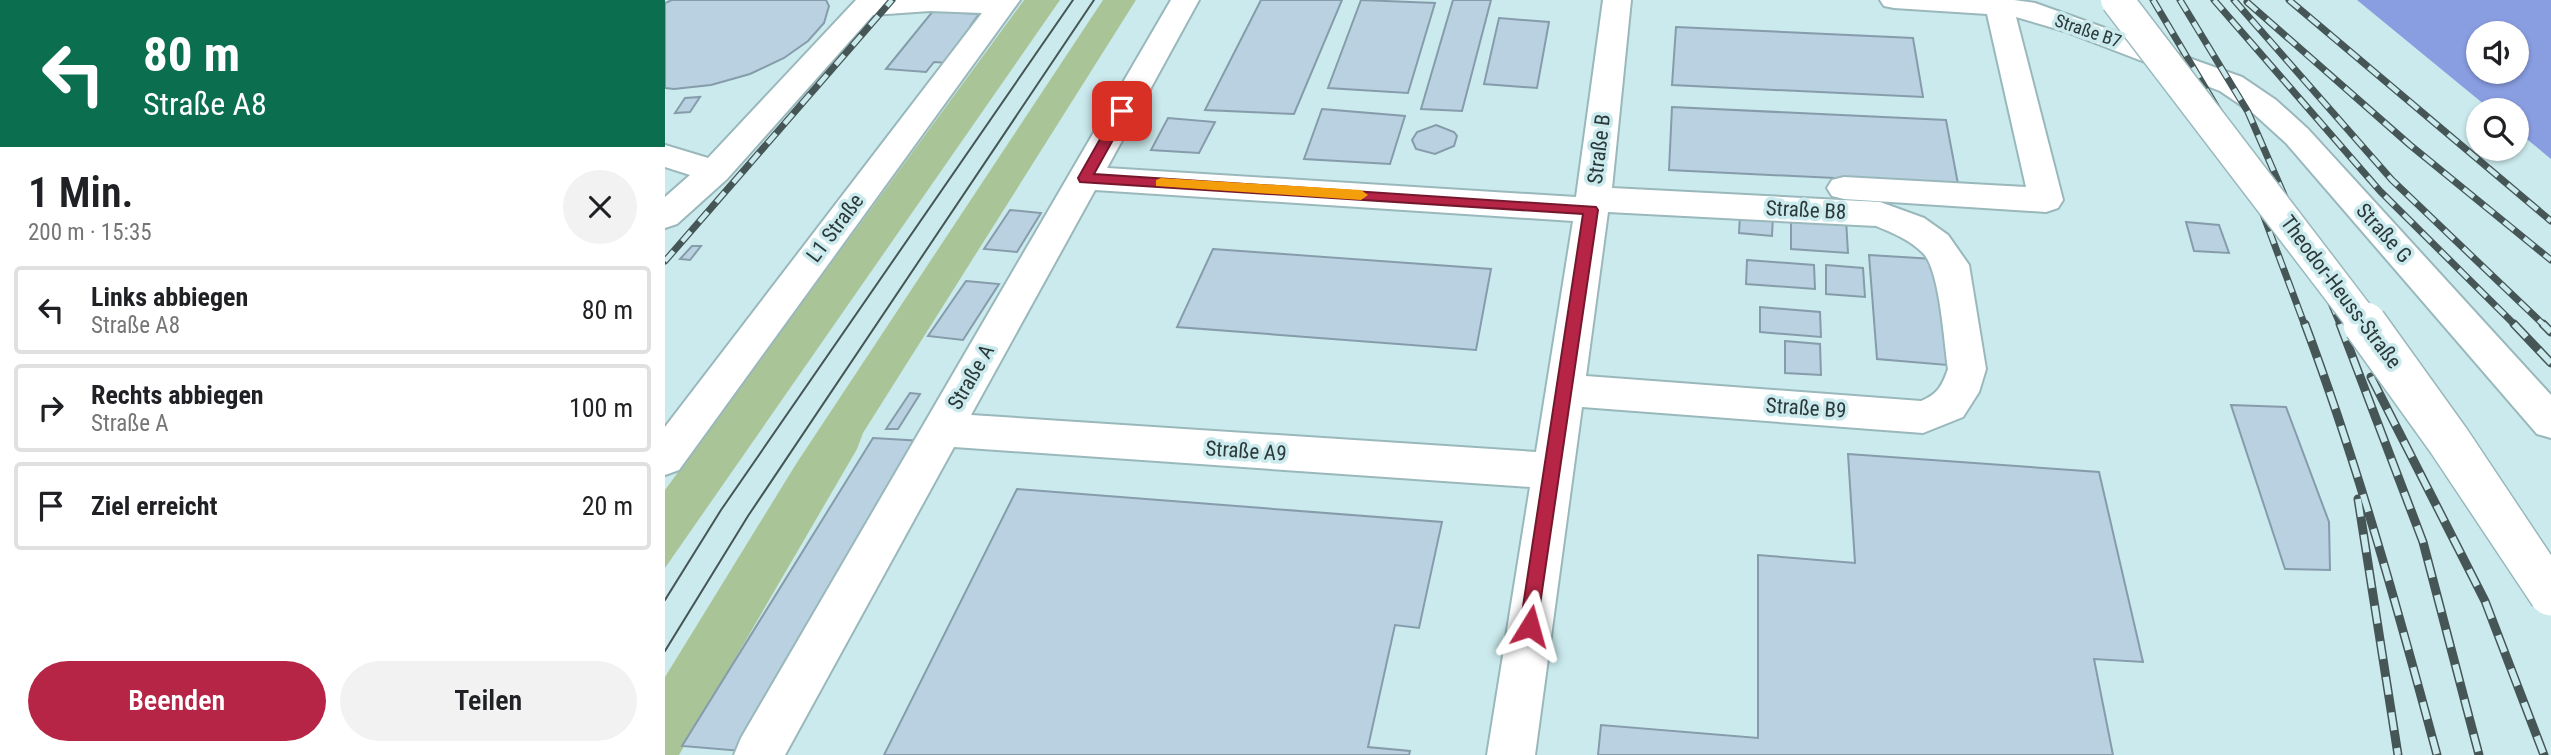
<!DOCTYPE html>
<html lang="de">
<meta charset="utf-8">
<style>
:root{--surface:#fff;--page:#f2f2f2;--text:#202124;--muted:#757577;--line:#e0e0e0;--accent:#b62545}
body{margin:0;font-family:"Roboto Condensed",sans-serif;background:var(--page);color:var(--text);height:100vh;display:flex;flex-direction:column;font-size:26px;white-space:nowrap}
*{box-sizing:border-box;margin:0}
p{font-size:23px;color:var(--muted)}
.icon{flex:none;width:38px;height:38px;fill:none;stroke:currentColor;stroke-width:2;stroke-linecap:round;stroke-linejoin:round}
.map{position:relative;flex:1;overflow:hidden}
.details{display:flex;flex-direction:column;background:var(--surface);width:665px}
.details>*{flex:none}
.banner{background:#0b6e4f;color:#fff;overflow:hidden}
.controls{position:absolute;left:1801px;top:21px;display:grid;gap:14px}
.controls a{display:grid;place-items:center;width:63px;height:63px;border-radius:50%;background:var(--surface);box-shadow:0 2px 5px #0004;font-size:35px}
.pin{position:absolute;display:grid;place-items:center;width:60px;height:60px;color:#fff;margin:-30px;border-radius:14px;box-shadow:0 4px 10px #0006}
.me{position:absolute;width:77px;margin:-38px;rotate:8deg;stroke-linejoin:round;filter:drop-shadow(0 0 5px #0008)}
.turn{display:flex;align-items:center;gap:24px;height:147px;padding:0 28px;font-size:32px}
.turn .icon{width:91px;height:91px;stroke-width:2.5}
.turn b{display:block;font-size:49px;line-height:60px}
.round{display:grid;place-items:center;flex:none;width:74px;height:74px;border-radius:37px;background:var(--page)}
.overview{display:flex;align-items:center;justify-content:space-between;height:119px;padding:0 28px}
h1{font-size:42px;font-weight:600;line-height:52px}
.primary-button{display:flex;gap:14px;margin-top:auto;padding:14px 28px}
.primary-button a{flex:1;height:80px;border-radius:42px;background:var(--accent);color:#fff;font-size:28px;font-weight:600;line-height:80px;text-align:center}
.primary-button a+a{background:var(--page);color:var(--text)}
ul{padding:0;list-style:none}
li{display:flex;align-items:center;gap:21px;height:88px;margin:0 14px 10px;padding:0 14px;border:4px solid var(--line);border-radius:7px}
li div{flex:1}
li b{display:block;font-size:26px}
li em{font-style:normal}
main{display:flex;flex:1;min-height:0}
.map>svg:first-child{display:block}
</style>
<main>
<section class="details">
<div class="banner">
<div class="turn"><svg class="icon" aria-label="left" viewBox="0 0 24 24"><path d="M17 20v-9H6M10 6l-5 5 5 5"/></svg><div><b>80 m</b>Straße A8</div></div>
</div>
<div class="overview"><div><h1>1 Min.</h1><p>200 m · 15:35</p></div><a class="round"><svg class="icon" aria-label="close" viewBox="0 0 24 24"><path d="M6 6l12 12M18 6L6 18"/></svg></a></div>
<ul>
<li><svg class="icon" aria-label="left" viewBox="0 0 24 24"><path d="M17 20v-9H6M10 6l-5 5 5 5"/></svg><div><b>Links abbiegen</b><p>Straße A8</p></div><em>80 m</em></li>
<li><svg class="icon" aria-label="right" viewBox="0 0 24 24"><path d="M7 20v-9h11M14 6l5 5-5 5"/></svg><div><b>Rechts abbiegen</b><p>Straße A</p></div><em>100 m</em></li>
<li><svg class="icon" aria-label="arrive" viewBox="0 0 24 24"><path d="M6 21V4h12l-3 4 3 4H6"/></svg><div><b>Ziel erreicht</b></div><em>20 m</em></li>
</ul>
<div class="primary-button"><a>Beenden</a><a>Teilen</a></div>
</section>
<div class="map">
<svg width="1886" height="755" viewBox="0 0 1886 755">
<rect width="100%" height="100%" fill="#cbeaed"/>
<!-- green -->
<g fill="#a9c597">
<polygon points="359,0 395,0 0,568 0,490"/>
<polygon points="438,0 471,0 198,433 192,449 14,755 0,755 0,677 131,464"/>
</g>
<!-- water -->
<path fill="#899de1" fill-rule="evenodd" d="M1692,0h194v159l-34,-28v-21h-26zM1813,33h39v39h-39z"/>
<!-- building -->
<g fill="#b9d1e0" stroke="#869cab" stroke-width="2">
<polygon points="7,0 161,0 164,6 159,23 143,41 119,58 85,74 46,85 9,89 0,88 0,3"/>
<polygon points="596,0 677,0 629,114 540,110"/>
<polygon points="696,0 770,3 743,93 663,88"/>
<polygon points="788,0 826,0 797,111 756,109"/>
<polygon points="268,11 314,14 306,25 312,25 283,63 269,62 261,72 221,69"/>
<polygon points="834,18 884,22 872,88 819,84"/>
<polygon points="1011,27 1248,38 1258,97 1007,85"/>
<polygon points="35,97 25,112 10,113 20,98"/>
<polygon points="1007,107 1281,120 1293,184 1004,170"/>
<polygon points="657,109 740,116 725,164 639,159"/>
<polygon points="503,118 550,122 534,153 486,150"/>
<polygon points="771,125 789,132 792,136 789,146 770,154 751,149 747,140 752,132"/>
<polygon points="345,210 376,213 352,252 319,249"/>
<polygon points="1075,214 1108,216 1107,236 1074,233"/>
<polygon points="1126,216 1181,219 1183,253 1126,249"/>
<polygon points="1521,222 1554,225 1564,253 1529,251"/>
<polygon points="27,246 36,246 25,260 15,259"/>
<polygon points="548,249 826,269 811,350 512,327"/>
<polygon points="1204,255 1269,259 1282,365 1212,359"/>
<polygon points="1082,260 1149,265 1150,289 1081,284"/>
<polygon points="1161,265 1198,268 1200,297 1161,294"/>
<polygon points="301,281 334,284 298,340 263,336"/>
<polygon points="1095,307 1155,312 1156,337 1095,332"/>
<polygon points="1120,341 1155,344 1156,375 1120,373"/>
<polygon points="245,393 255,394 233,429 221,429"/>
<polygon points="1566,405 1621,407 1664,522 1665,570 1620,569"/>
<polygon points="208,438 258,441 77,751 17,746"/>
<polygon points="1183,454 1434,472 1478,662 1429,659 1448,755 933,755 936,725 1093,738 1093,555 1190,563"/>
<polygon points="352,489 777,522 754,628 730,625 703,747 745,751 744,755 219,755"/>
</g>
<g fill="none" stroke-linecap="round" stroke-linejoin="round">
<defs>
<g id="minor">
<polygon points="191,0 355,0 14,470 0,475 0,427 317,13 265,11 208,15 62,179 12,224 0,228 0,197 25,175 0,167 0,145 43,158"/>
<path d="M506,0h28l-92,168 469,29 27,-197h28l-19,188 268,14 44,16 24,17 21,30 17,104 -7,23 -16,25 -40,16 -341,-26 -47,348h-48l43,-268 -576,-40 -169,308h-51l7,-17zM430,190l478,31 -37,231 -565,-37zM943,212l268,14c17,7 34,14 47,27 17,17 21,90 25,116 -6,17 -10,25 -27,32l-335,-25z"/>
<polygon points="1215,0 1349,0 1370,3 1577,77 1611,100 1643,129 1886,395 1886,438 1872,434 1621,143 1589,114 1555,91 1399,31 1351,17 1398,200 1393,208 1381,212 1179,199 1167,196 1162,188 1167,180 1179,177 1361,187 1322,14 1229,8 1219,6"/>
</g>
</defs>
<!-- minor casing -->
<use href="#minor" stroke="#9ab8bb" stroke-width="4"/>
<!-- minor -->
<use href="#minor" fill="#fff" fill-rule="evenodd"/>
<!-- tram -->
<g stroke="#465657" stroke-width="2">
<polyline points="0,600 56,510 408,0"/>
<polyline points="0,651 83,516 429,0"/>
</g>
<defs>
<g id="rail-far1">
<polyline points="1488,0 1554,111 1577,158 1640,326"/>
<polyline points="1515,0 1583,112 1676,326"/>
<polyline points="1549,0 1715,191 1851,326"/>
<polyline points="1569,0 1727,180 1880,326"/>
<polyline points="1624,0 1886,221"/>
<polyline points="1582,2 1745,145 1886,260"/>
<polyline points="0,261 227,0"/>
</g>
<g id="rail">
<path d="M1640,324c53,141 93,286 132,431"/>
<polyline points="1675,324 1758,542 1814,755"/>
<polyline points="1849,324 1886,363"/>
<polyline points="1878,324 1886,332"/>
<polyline points="1706,377 1820,601 1879,755"/>
<polyline points="1693,499 1733,755"/>
</g>
</defs>
<!-- rail-far1 casing -->
<use href="#rail-far1" stroke="#465657" stroke-width="7"/>
<!-- rail casing -->
<use href="#rail" stroke="#465657" stroke-width="9"/>
<!-- rail-far1 -->
<use href="#rail-far1" stroke="#cbeaed" stroke-width="4.5" stroke-dasharray="13" stroke-linecap="butt"/>
<!-- rail -->
<use href="#rail" stroke="#cbeaed" stroke-width="6" stroke-dasharray="18" stroke-linecap="butt"/>
<defs>
<polyline id="major-bridge-far1" points="1452,0 1701,326"/>
<polyline id="major-bridge" points="1700,324 1784,441 1886,594"/>
</defs>
<!-- major-bridge-far1 casing -->
<use href="#major-bridge-far1" stroke="#9ab8bb" stroke-width="35" stroke-linecap="butt"/>
<!-- major-bridge casing -->
<use href="#major-bridge" stroke="#9ab8bb" stroke-width="46" stroke-linecap="butt"/>
<!-- major-bridge-far1 -->
<use href="#major-bridge-far1" stroke="#fff" stroke-width="32"/>
<!-- major-bridge -->
<use href="#major-bridge" stroke="#fff" stroke-width="43"/>
</g>
<!-- route -->
<polygon fill="#b62545" stroke="#76182d" stroke-width="2" points="457,107 464,111 429,174 931,207 933,210 871,632 865,635 858,632 855,626 918,214 415,182 413,178 451,111"/>
<!-- slow -->
<polygon fill="#f59e0b" points="496,178 696,190 703,195 696,200 491,186 491,180"/>
<g text-anchor="middle" stroke-width="7" stroke-linejoin="round" paint-order="stroke">
<!-- far-street labels -->
<g font-size="18" fill="#2c393a" stroke="#cbeaed">
<text transform="translate(1423 31) rotate(19)" y="6">Straße B7</text>
</g>
<!-- street labels -->
<g font-size="21" fill="#2c393a" stroke="#cbeaed">
<text transform="translate(934 149) rotate(-83)" y="7">Straße B</text>
<text transform="translate(1141 210) rotate(3)" y="7">Straße B8</text>
<text transform="translate(170 228) rotate(-53)" y="7">L1 Straße</text>
<text transform="translate(1719 233) rotate(48)" y="7">Straße G</text>
<text transform="translate(1676 292) rotate(53)" y="7">Theodor-Heuss-Straße</text>
<text transform="translate(306 377) rotate(-60)" y="7">Straße A</text>
<text transform="translate(1141 408) rotate(4)" y="7">Straße B9</text>
<text transform="translate(581 451) rotate(4)" y="7">Straße A9</text>
</g>
</g>
</svg>
<div class="controls">
<a><svg class="icon" aria-label="sound" viewBox="0 0 24 24"><path d="M4 9h4l5-4v14l-5-4H4zM17 9q2 3 0 6"/></svg></a>
<a><svg class="icon" aria-label="search" viewBox="0 0 24 24"><circle cx="10" cy="10" r="6"/><path d="M15 15l6 6"/></svg></a>
</div>
<div class="pin" style="left:457px;top:111px;background:#d93025"><svg class="icon" aria-label="arrive" viewBox="0 0 24 24"><path d="M6 21V4h12l-3 4 3 4H6"/></svg></div>
<svg class="me" style="left:865px;top:626px" viewBox="-20 -20 40 40"><path d="M0-17L14 15 0 8-14 15z" fill="#b62545" stroke="#fff" stroke-width="4"/></svg>
</div>
</main>
